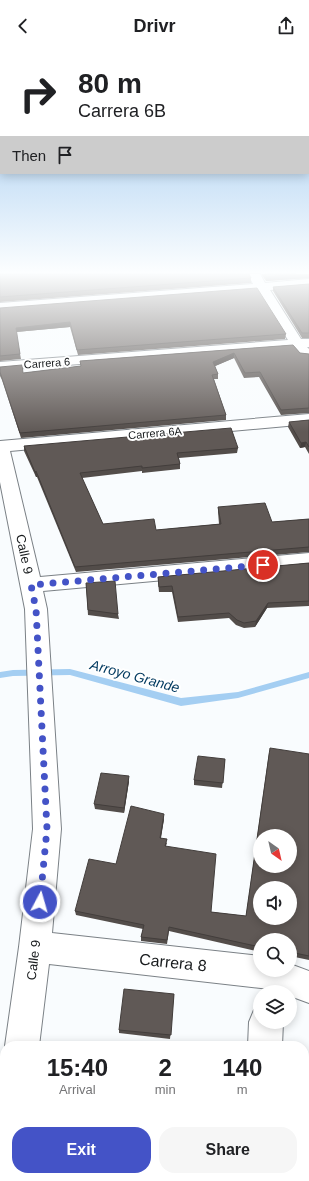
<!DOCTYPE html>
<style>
:root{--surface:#fff;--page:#f6f6f6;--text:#202124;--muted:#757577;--accent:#4453c7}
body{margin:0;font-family:Helvetica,sans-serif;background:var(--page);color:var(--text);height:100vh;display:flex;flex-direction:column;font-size:15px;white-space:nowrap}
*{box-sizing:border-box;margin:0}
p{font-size:13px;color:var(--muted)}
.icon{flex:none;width:22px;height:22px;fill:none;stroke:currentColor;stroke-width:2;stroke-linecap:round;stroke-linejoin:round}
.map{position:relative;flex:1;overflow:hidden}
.drawer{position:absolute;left:0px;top:989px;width:309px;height:140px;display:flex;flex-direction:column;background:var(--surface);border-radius:16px 16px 0 0;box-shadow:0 2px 10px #0003}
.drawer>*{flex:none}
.hud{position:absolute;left:0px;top:0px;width:309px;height:122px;box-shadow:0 2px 10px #0003;background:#fff;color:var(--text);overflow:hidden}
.needle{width:26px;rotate:146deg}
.tools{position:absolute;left:253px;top:777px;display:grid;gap:8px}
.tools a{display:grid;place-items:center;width:44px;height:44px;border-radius:50%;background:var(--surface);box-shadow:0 2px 10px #0003;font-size:20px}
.pin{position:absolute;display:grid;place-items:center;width:34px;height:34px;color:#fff;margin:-17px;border:2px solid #fff;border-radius:50%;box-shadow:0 1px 4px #0007}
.me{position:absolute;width:44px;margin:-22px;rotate:6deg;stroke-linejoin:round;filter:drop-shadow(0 0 3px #0008)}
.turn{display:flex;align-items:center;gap:14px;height:84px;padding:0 12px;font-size:18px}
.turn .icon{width:52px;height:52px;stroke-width:2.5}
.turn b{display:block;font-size:28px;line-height:34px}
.then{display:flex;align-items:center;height:38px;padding:0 12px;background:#0003;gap:8px;font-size:15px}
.eta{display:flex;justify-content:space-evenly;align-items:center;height:68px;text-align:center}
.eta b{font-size:24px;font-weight:700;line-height:28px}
.button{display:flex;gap:8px;margin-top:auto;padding:8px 12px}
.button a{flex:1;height:46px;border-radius:16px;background:var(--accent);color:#fff;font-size:16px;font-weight:700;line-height:46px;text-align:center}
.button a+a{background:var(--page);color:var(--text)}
header{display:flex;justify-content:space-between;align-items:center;height:52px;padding:0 12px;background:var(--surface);font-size:18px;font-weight:700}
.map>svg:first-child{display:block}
</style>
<header><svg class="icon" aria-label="back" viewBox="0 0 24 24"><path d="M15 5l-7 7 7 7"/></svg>Drivr<svg class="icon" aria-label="share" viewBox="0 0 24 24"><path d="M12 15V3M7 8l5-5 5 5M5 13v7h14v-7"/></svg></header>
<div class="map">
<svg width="309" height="1129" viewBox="0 0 309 1129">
<rect width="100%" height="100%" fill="#f9fcfe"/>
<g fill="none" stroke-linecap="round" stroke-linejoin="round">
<!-- stream -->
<polygon fill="#a4cef2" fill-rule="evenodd" points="70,617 181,646 238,640 309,620 309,626 238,646 181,654 70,623 13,624 0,626 0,620 13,618"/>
<defs>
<g id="minor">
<polygon points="260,222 265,231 309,227 309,235 270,238 301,287 309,287 309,295 307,295 309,297 309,305 300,305 293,296 0,318 0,310 288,288 257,239 0,259 0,251 253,232 248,222"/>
<polygon points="309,362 309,372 10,399 40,525 309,501 309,515 43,539 47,557 61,777 52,881 260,904 260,918 290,918 290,912 309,919 309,951 290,944 290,940 278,940 270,937 49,912 39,994 5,994 19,895 33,777 25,557 0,430 0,389"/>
<polygon points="260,956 260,970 283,970 282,994 248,994 249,970 254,958"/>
<polygon points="5,1098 5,1124 23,1124 22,1129 0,1129 0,1100"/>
<polygon points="238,1124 276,1124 275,1129 237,1129"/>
</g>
</defs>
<!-- minor casing -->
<use href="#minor" stroke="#7b8186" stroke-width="2"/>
<!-- minor -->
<use href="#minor" fill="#fff" fill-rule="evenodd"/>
</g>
<!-- wall -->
<g fill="#534d4a">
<polygon points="0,222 251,226 251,231 0,250"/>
<polygon points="261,222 309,222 309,226 266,229"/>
<polygon points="309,232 309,286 302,286 273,239 273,235"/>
<polygon points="0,256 286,282 285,287 78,303 70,275 16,280 21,307 0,309"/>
<polygon points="293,293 300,301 309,302 309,361 281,363 259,325 244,326 234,306 215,314 218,322 218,327 214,327 226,363 226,368 21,386 2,328 0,324 0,315 23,321 81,314 80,309"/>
<polygon points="309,368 309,402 305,395 300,396 288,375 289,370"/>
<polygon points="24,394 238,396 237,401 179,406 180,412 180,417 142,421 142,419 82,426 103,472 156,478 219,472 218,460 218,455 272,470 309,467 309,500 76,520 37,425 36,425 24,399"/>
<polygon points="309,511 309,554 267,556 255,575 244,576 236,573 229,566 178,570 172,540 159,540 158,530 158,525"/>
<polygon points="86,531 118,562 119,567 88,563"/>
<polygon points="269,701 309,702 309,908 290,904 290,888 260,888 260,900 169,879 167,892 141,889 141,885 143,877 76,863 75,859 116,812 164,767 161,786 167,791 166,794 211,860 246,864"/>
<polygon points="225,707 222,736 194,733 194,728"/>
<polygon points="129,729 124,761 95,757 94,752"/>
<polygon points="174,942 170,987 119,981 119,978"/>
<polygon points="309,1004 309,1120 304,1118 304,1035 308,1007"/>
</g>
<!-- shaded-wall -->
<g fill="#433e3c">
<polygon points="296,222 309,222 309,226 266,229 266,225"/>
<polygon points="70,270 70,275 16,280 16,276"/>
<polygon points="234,301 234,306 213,315 213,310"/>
<polygon points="306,390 305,395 300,396 301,391"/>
<polygon points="36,419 37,425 36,425 35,420"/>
<polygon points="268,551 267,556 255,575 256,569"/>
<polygon points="129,724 129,729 124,761 124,756"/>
<polygon points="164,762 164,767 160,790 160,786"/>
</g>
<!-- building -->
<g fill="#605956" stroke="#433e3c" fill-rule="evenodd">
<polygon points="0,222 249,222 251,226 0,245"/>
<polygon points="265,222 296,222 266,225"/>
<polygon points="309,232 309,281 302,281 273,235"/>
<polygon points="257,236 286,282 77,298 70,270 16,276 20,302 0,304 0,256"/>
<polygon points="293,293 300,301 309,302 309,356 281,358 260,320 245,321 234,301 213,310 218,322 212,323 226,363 20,381 0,320 0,315 22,313 23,321 81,314 80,309"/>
<polygon points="309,368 309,395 306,390 301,391 289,370"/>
<polygon points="231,376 238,396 177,401 180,412 142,416 142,414 80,421 103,472 154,467 156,478 221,472 218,455 265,451 272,470 309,467 309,495 75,515 36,419 35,420 24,394"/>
<polygon points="309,511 309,549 268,551 256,569 244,571 237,568 229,561 178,565 172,534 159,535 158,525"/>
<polygon points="115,529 118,562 88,558 86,531"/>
<path d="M270,696l39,6v202l-19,-4v-12h-30v7l-91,-20 -2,13 -26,-3 3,-12 -69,-14 14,-52 27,5 15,-58 33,8 -4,24 7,1 -2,7 51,8 -5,58 35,4zM260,784h30v30h-30zM260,836h30v30h-30z"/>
<polygon points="198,704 225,707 223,731 194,728"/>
<polygon points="101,721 129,724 124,756 94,752"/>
<polygon points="124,937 174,942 171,983 119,978"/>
<polygon points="309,1005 309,1117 304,1114 304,1046"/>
</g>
<!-- sky -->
<linearGradient id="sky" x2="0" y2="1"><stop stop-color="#8dbeec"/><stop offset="0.58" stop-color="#fcfeff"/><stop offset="1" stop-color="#fcfeff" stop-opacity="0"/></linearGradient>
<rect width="309" height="380" fill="url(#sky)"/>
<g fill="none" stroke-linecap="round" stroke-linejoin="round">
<!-- route -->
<polyline stroke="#4453c7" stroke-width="7" stroke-dasharray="0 12.6" points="40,850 47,777 36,557 31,533 263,513"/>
</g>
<g text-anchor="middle" stroke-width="4" stroke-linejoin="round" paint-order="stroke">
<!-- far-street labels -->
<g font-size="11" fill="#181b1d" stroke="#fff">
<text transform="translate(47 311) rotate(-4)" y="4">Carrera 6</text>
<text transform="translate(155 381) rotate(-5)" y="4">Carrera 6A</text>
</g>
<!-- street labels -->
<g font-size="13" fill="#181b1d" stroke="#fff">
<text transform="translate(25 502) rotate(78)" y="5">Calle 9</text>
<text transform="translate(33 908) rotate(-83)" y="5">Calle 9</text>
</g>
<!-- water labels -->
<g font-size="14" font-style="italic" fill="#00395f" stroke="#fff">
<text transform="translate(135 624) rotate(15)" y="5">Arroyo Grande</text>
</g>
<!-- near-street labels -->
<g font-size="16" fill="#181b1d" stroke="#fff">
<text transform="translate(173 910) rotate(6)" y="6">Carrera 8</text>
</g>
</g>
</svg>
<div class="tools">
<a><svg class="needle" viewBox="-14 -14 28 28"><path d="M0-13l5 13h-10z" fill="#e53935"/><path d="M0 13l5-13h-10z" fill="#757577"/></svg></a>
<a><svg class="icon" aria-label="sound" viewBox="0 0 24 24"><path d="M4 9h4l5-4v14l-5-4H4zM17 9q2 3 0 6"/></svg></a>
<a><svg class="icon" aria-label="search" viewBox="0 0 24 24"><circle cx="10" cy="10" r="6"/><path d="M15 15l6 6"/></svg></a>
<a><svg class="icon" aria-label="layers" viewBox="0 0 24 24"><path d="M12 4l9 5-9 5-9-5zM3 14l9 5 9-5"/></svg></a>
</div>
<div class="pin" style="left:263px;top:513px;background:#d93025"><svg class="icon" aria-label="arrive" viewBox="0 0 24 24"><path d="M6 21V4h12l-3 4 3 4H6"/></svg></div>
<svg class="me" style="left:40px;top:850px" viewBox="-20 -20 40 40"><circle r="17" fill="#4453c7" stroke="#fff" stroke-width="3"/><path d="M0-11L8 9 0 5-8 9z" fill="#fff"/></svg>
<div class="hud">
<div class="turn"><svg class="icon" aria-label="right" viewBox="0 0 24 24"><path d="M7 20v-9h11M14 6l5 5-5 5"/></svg><div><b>80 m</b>Carrera 6B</div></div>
<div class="then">Then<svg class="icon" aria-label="arrive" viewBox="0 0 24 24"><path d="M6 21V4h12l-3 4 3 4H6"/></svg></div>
</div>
<section class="drawer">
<div class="eta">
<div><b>15:40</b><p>Arrival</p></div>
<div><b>2</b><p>min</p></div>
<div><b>140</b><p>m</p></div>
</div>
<div class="button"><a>Exit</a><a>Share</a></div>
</section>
</div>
